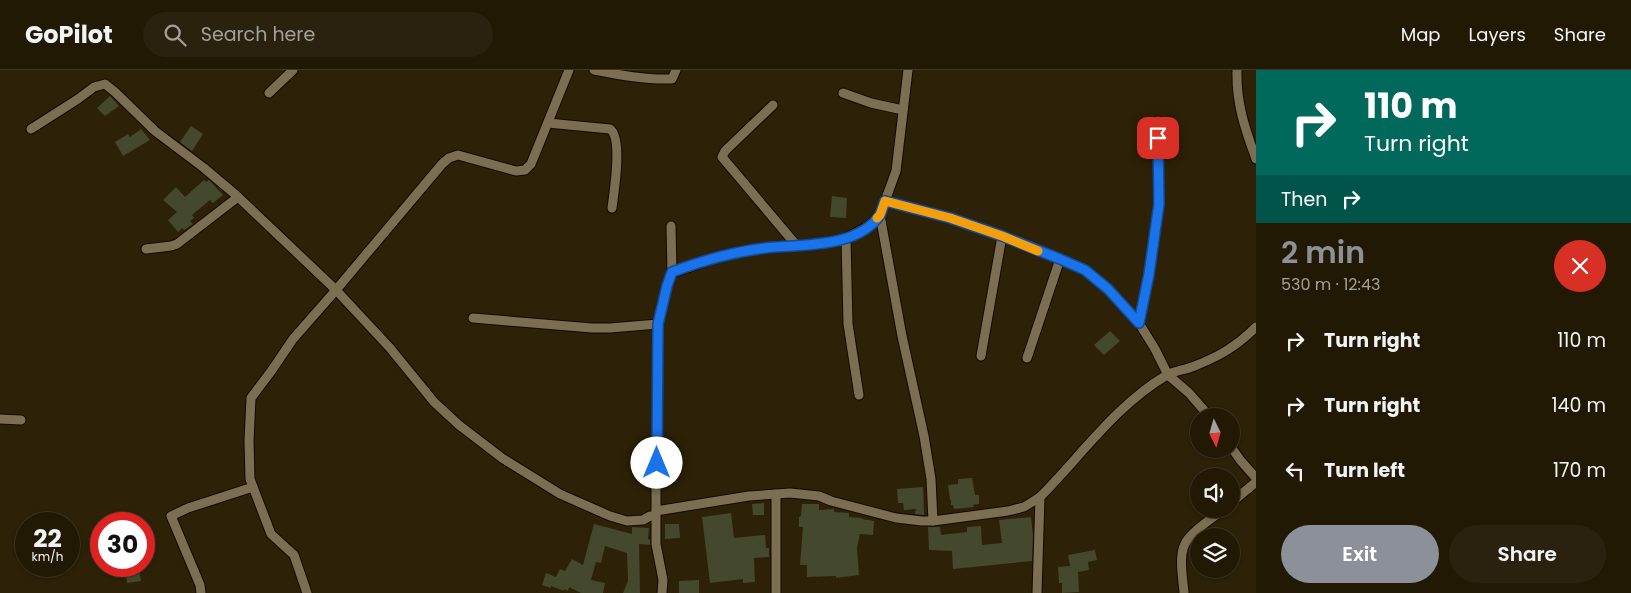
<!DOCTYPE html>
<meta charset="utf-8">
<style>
:root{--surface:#221905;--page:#2a220f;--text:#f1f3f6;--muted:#a2a09a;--line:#3f3827;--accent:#8c9099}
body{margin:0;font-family:Poppins,sans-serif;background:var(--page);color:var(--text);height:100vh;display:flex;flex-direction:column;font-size:19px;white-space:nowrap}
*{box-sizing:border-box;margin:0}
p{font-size:16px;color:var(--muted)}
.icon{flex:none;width:28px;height:28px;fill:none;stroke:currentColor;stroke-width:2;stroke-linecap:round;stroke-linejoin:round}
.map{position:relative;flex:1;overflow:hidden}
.details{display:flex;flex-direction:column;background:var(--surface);width:375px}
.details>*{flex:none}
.guide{background:#00695c;color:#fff;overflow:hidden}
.needle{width:32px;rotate:175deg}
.buttons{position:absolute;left:1190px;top:338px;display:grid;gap:10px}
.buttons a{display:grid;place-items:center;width:50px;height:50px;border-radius:50%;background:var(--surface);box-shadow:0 1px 4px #0004,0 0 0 1px var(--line);font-size:25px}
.speed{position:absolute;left:15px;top:442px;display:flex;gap:10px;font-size:25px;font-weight:700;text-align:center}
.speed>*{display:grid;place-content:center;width:65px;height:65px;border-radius:50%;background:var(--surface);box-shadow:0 1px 4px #0004,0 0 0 1px var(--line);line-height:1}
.speed small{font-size:12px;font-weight:400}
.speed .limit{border:8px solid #d22;background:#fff;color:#111}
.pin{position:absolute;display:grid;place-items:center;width:42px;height:42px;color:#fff;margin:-21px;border-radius:10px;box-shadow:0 2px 8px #0006}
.me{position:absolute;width:55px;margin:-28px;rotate:0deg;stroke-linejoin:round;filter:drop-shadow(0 0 4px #0008)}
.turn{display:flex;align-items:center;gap:18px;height:105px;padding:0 25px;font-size:22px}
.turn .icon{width:65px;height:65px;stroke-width:2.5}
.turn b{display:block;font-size:35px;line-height:42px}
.then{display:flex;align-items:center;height:48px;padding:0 25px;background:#0003;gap:10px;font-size:19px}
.round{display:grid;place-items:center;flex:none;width:52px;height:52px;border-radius:26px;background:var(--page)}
.head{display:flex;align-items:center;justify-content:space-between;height:85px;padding:0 25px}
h1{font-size:30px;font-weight:600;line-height:38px;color:var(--accent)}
.cta{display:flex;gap:10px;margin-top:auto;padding:10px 25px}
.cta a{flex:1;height:58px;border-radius:30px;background:var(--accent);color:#fff;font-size:20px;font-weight:600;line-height:58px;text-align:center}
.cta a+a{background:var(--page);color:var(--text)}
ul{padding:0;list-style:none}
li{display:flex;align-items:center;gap:15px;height:65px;padding:0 25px}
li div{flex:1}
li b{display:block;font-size:19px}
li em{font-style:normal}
header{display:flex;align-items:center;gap:30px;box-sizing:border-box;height:70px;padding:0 25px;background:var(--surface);border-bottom:1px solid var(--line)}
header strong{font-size:24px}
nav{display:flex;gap:28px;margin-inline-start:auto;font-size:18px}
.search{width:350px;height:45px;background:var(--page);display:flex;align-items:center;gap:12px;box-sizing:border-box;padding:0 18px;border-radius:28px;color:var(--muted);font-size:19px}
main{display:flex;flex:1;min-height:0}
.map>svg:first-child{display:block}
</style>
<header>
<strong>GoPilot</strong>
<div class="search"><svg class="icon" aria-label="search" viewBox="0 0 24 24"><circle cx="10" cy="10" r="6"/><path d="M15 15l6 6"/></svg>Search here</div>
<nav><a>Map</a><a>Layers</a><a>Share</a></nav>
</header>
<main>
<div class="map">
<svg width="1256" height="523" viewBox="0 0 1256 523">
<rect width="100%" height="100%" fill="#2d2107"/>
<!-- building -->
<g fill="#44482c">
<polygon points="110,26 119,36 105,46 97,38"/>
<polygon points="191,56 203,64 192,81 180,72"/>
<polygon points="141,59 150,70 123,86 115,72 128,64 130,67"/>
<polygon points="204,110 206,112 209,110 223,125 213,133 210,130 192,145 194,148 190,151 193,154 184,160 182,158 178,162 168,150 177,142 163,130 176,117 185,127"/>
<polygon points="832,126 847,128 846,148 830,147"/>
<polygon points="1110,261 1120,271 1104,285 1094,275"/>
<polygon points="972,408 975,425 979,425 979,434 973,435 974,437 954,439 953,435 951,435 951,430 950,430 948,415 958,414 958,409"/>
<polygon points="923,417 924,445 915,444 916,439 904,440 903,433 898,433 897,419"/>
<polygon points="764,433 764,445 753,445 752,434"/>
<polygon points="802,434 819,434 819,440 834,439 834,442 849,443 849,447 862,448 862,449 874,451 873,465 860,464 857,478 859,505 836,508 836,506 807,507 807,495 800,495 803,457 799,457 799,447 801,446"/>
<polygon points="731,443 734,468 765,465 766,478 769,478 769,487 754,488 755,512 743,513 743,509 710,513 702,447"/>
<polygon points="1031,447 1033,466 1032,491 953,499 952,481 929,480 928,457 940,457 941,465 967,462 967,457 981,456 982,475 1002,473 999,450"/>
<polygon points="594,454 632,464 632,457 649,458 648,469 650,470 650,475 639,474 640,523 623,523 628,511 627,483 605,476 601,493 596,492 591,510 605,513 603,523 581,523 569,517 568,521 564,519 564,521 551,516 551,518 542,515 546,503 556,507 560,499 565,501 572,489 583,495"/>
<polygon points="665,454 679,454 680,468 665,469"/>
<polygon points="1095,480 1097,490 1088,492 1089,500 1078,502 1079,522 1062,523 1062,513 1059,513 1058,497 1070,496 1068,485"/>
<polygon points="139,501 141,511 127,513 126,503"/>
<polygon points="699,510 699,523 679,523 679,511"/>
</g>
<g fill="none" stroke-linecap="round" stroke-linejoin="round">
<defs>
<g id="street">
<path d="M594,0c26,5 52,10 78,9l4,-9"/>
<path d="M1237,0c-1,33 8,59 19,89"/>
<polyline points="269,23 293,0"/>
<polyline points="843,23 871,33 903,40"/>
<polyline points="773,35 725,81 722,87 797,176"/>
<path d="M548,53l62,6c13,9 4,63 2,79"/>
<polyline points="31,59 78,29 94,17 105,14 115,22 155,61 204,98 236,125 336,220 390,278 434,332 459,355 502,388 560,424 610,446 627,451 643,450 650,446"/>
<polyline points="885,131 950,148 1002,166 1060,189 1085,200 1108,219 1139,253 1155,279 1168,305 1189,323 1209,346"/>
<polyline points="880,145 902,266 924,366 931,409 933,451"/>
<polyline points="671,156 672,203"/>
<polyline points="846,168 848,254 859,325"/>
<polyline points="146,179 171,176 177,174 238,127"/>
<polyline points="473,248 592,258 610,258 658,254"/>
<polyline points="1139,253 1149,204 1159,134 1158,51"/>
<polyline points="981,286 1002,166"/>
<polyline points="1027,288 1060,189"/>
<polyline points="0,349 21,350"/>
<polyline points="1231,377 1241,391 1256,408"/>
<polyline points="657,393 658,254 667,216 672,203 716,188 743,181 765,178 821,174 846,168 869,156 880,145 896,101 908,0"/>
<polyline points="656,413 656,474 663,510 662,523"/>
<polyline points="776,424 776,523"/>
<polyline points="1231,433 1256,412"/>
<polyline points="656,441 749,426 790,423 819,426 831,431 896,448 922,451 933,451 1008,441 1024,437 1040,427"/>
<polyline points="201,523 200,515 171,446 188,438 253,417"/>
<polyline points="307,523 294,485 271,464 250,409 249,371 251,328 272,300 293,269 336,220 442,94 449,88 458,85 516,101 525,100 531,94 569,0"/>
<path d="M1037,523l3,-96c41,-41 76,-92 127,-122 7,-4 17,-5 25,-8 26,-10 44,-20 64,-40"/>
<path d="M1184,523c-1,-16 -7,-41 4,-54 8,-11 25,-21 36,-30"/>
</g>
</defs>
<!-- street casing -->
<use href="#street" stroke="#150a00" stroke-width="11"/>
<!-- street -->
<use href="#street" stroke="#7c6e52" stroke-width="9"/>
</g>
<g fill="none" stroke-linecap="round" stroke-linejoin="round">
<defs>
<path id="route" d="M657,393l1,-139 9,-38 5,-14c29,-11 61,-20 93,-24 34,-4 92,1 115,-33 2,-4 3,-10 5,-14l65,17 52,18 58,23 25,11 23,19 31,34 10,-49 10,-70 -1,-66"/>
</defs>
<!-- route casing -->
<use href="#route" stroke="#114b97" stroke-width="12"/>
<!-- route -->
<use href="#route" stroke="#1a73e8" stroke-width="9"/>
<!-- slow -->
<polyline stroke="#f59e0b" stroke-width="9" points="877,148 880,145 885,131 950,148 1002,166 1038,181"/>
</g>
</svg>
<div class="buttons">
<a><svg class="needle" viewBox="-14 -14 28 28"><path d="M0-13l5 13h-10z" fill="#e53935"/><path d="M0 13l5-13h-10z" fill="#a2a09a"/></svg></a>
<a><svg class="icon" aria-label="sound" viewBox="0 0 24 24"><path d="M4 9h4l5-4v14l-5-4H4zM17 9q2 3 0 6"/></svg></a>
<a><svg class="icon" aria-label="layers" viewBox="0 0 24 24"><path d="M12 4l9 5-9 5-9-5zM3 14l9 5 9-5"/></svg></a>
</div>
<div class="speed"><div>22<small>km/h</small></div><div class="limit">30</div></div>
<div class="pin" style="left:1158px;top:68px;background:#d93025"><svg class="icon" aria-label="arrive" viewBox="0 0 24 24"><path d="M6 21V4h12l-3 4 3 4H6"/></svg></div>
<svg class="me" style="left:657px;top:393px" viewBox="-20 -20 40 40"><circle r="19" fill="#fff"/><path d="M0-13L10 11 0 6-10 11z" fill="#1a73e8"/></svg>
</div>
<section class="details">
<div class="guide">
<div class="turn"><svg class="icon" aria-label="right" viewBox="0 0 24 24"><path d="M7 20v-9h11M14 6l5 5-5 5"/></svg><div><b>110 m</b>Turn right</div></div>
<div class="then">Then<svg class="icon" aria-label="right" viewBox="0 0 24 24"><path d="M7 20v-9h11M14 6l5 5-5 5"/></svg></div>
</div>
<div class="head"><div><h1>2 min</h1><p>530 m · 12:43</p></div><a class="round" style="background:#d93025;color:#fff"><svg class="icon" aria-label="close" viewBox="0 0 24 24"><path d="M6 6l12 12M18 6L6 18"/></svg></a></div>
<ul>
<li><svg class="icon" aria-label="right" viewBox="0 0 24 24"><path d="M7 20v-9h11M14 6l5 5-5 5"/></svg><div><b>Turn right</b></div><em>110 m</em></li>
<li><svg class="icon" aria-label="right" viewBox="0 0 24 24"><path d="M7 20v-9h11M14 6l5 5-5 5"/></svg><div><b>Turn right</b></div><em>140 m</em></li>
<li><svg class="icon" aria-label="left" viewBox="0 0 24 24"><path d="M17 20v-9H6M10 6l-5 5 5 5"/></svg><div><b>Turn left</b></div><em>170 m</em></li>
</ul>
<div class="cta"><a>Exit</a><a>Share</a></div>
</section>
</main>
